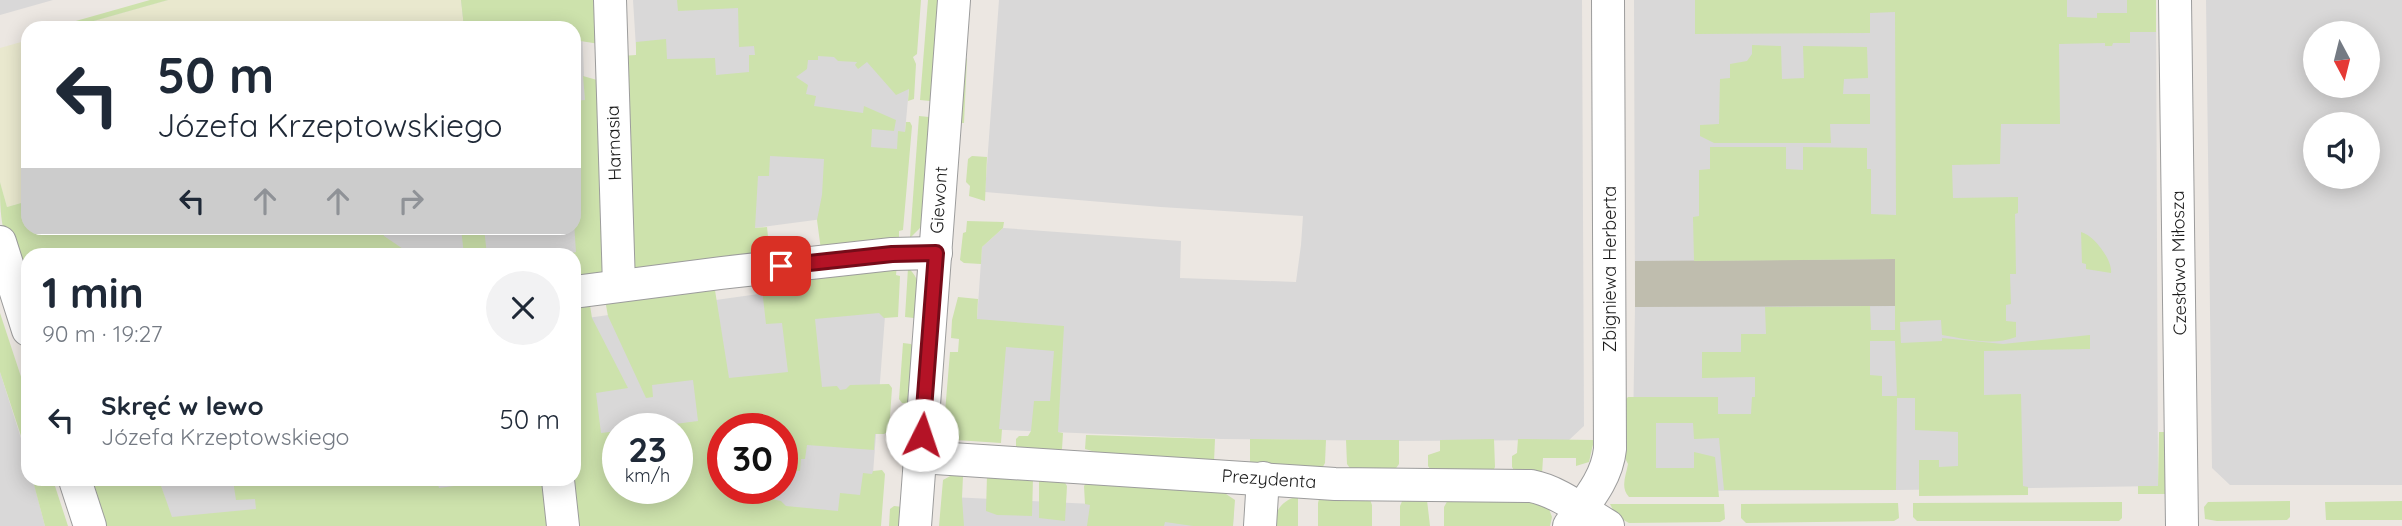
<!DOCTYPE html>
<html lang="pl">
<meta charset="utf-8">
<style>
:root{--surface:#fff;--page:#f2f2f3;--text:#1f2937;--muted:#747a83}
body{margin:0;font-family:Quicksand,sans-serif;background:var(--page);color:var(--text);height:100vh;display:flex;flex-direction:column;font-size:26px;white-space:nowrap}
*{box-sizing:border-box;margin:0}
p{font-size:23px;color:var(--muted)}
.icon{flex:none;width:38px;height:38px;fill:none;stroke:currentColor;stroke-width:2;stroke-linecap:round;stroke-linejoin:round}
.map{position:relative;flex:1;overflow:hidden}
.sheet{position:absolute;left:21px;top:248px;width:560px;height:238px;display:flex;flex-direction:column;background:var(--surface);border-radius:21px;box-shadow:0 4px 18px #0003}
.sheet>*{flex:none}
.banner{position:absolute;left:21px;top:21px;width:560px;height:214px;border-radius:21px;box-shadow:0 4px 18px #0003;background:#fff;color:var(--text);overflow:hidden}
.needle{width:46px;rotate:173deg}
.fabs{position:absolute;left:2303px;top:21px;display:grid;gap:14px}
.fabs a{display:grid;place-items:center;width:77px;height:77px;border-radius:50%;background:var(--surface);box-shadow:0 4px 18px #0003;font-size:35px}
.speed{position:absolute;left:602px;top:413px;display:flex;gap:14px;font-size:35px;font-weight:700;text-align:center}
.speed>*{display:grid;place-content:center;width:91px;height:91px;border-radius:50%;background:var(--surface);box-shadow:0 4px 18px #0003;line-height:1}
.speed small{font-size:18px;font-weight:400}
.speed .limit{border:10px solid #d22;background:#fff;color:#111}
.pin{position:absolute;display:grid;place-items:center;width:60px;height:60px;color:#fff;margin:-30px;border-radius:14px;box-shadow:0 4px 10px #0006}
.me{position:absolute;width:77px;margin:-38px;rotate:4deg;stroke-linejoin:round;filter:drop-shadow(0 0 5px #0008)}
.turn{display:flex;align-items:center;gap:24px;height:147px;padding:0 21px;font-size:32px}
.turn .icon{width:91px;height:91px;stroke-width:2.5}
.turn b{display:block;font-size:49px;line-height:60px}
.lanes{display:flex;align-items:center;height:66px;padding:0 21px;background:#0003;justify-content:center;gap:35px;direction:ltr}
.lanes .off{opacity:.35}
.round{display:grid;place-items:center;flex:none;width:74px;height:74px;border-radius:37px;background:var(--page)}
.overview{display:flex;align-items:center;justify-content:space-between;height:119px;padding:0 21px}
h1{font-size:42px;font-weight:800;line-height:52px}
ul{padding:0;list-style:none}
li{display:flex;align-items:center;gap:21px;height:105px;padding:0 21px}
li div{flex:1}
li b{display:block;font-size:26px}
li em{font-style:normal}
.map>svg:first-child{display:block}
</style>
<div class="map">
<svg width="2402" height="526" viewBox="0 0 2402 526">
<rect width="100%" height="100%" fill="#ece7e2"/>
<!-- residential -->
<g fill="#d9d8d8" fill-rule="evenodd">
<polygon points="0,0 53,0 0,15"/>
<polygon points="168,0 581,0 585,100 576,253 561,256 38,256 31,228 574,228 574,28 69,28"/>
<polygon points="633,0 917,0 905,132 868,213 755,228 641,128"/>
<polygon points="999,0 1582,0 1584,426 1569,440 1391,441 1221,439 958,428 977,319 982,247 1003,228 1181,241 1180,278 1296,282 1301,245 1303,216 1161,207 985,192"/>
<polygon points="1634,0 2156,0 2158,486 1899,490 1632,491 1635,307"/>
<path d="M2206,0h196v485h-172l-18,-17zM2368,33v53h-53v-53zM2368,124v53h-53v-53z"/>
<path d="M872,278l13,38 -16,210h-284l-11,-73v-126l6,-8zM618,429h59v59h-59zM723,429h59v59h-59z"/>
<polygon points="0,372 26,454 28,480 33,480 45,526 0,526"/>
<polygon points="159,480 529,480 533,526 108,526 171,517"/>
<polygon points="951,497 1234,511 1233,526 950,526"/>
</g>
<!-- construction -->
<polygon fill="#bfbdae" points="1896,259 1895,306 1635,307 1635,261"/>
<!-- farmland -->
<g fill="#e9e8ce">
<polygon points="168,0 461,0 464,28 69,28"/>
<polygon points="28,40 28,201 7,207 0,182 0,48"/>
</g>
<!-- grass -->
<g fill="#cde2ac" fill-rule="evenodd">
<polygon points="150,0 168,0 69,28 51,28"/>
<polygon points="461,0 604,0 606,45 574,40 574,28 561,28 560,21 464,28"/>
<polygon points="677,0 921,0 917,54 913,57 916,64 914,99 908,101 909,89 896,95 867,62 858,69 855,65 857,62 838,61 834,57 818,56 818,60 808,60 807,69 796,77 808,85 806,94 816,96 814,106 863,113 864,106 896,120 894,131 872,129 871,147 897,149 898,131 905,132 906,122 910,122 912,126 903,230 899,231 899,241 821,250 817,220 822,195 824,159 770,156 769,176 758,176 755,228 767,227 770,256 642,275 627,266 621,56 636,55 636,42 666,39 667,59 715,58 716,75 749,72 749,55 755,55 754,46 739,47 738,8 678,11"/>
<polygon points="928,0 941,0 934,98 930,101 920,100"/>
<path d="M1695,0h372v17l30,1v-5h30v-13h29v32h-26v11h-17l-1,3h-7v-3l-46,1 1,80h-59l-1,40 -48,1 1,33 65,-1v16l-3,1 1,60h-6l1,30 -5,1v16l10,1v15c-23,9 -50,2 -74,-2l-1,-15 -41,2 1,21 41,-2v-3l61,6 87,-9v14l-106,2v44l37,-1 2,92 5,1v8l-109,1v-36h20v7l19,-1v-34l-43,-2v-32h-18l-1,92h-172l-5,-52 -25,1 -1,-16h-37v45h38v-16l21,5 4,40h-90c-9,-10 -3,-21 -1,-33l-6,-12 1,-50 5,-5h90v17h33l1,-17h3v-20l-53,1v-26h39v-18h25l-1,-27 105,-1 1,24h24v-71l-201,2 -1,-44 6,-1v-46l11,-1v-22h76v22l17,1v-23l64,1v21h4v45l25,1 -1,-203 -25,1v20l-175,1zM1870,341h25l2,55h-15v-20l-12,-1z"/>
<polygon points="1752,45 1781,46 1782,79 1804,78 1803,46 1867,47 1868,78 1844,79 1843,94 1870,94 1870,124 1830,124 1831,143 1714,143 1700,136 1700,125 1719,124 1720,79 1730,78 1730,64 1747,61 1752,54"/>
<polygon points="967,58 964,123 962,123 958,118 963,62"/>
<polygon points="583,76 604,82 603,274 574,279 574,256 561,256 576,252 574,222 574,101 585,100"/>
<polygon points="919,116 929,117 933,122 922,226 910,238"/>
<polygon points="972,156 987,157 985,201 969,196 970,186 966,182 968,159"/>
<path d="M0,182l7,25 21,-6v27h353l3,8 28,19h-374l-10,1v2l-9,3c-19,-21 -19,-52 -19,-79z"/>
<polygon points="967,221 1004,222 1003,228 982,247 981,264 964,263 960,260 963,233 966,232"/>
<polygon points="461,228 484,228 487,255 464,255"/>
<path d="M2081,232c13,3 32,29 30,41l-25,-4v-5l-4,-1z"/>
<polygon points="897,265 896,275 900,276 898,317 884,318 879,313 815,319 822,387 837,386 840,390 846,389 850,385 889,384 892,388 889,431 884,434 875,434 874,450 807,445 805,459 801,459 800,471 782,470 782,429 723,429 723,488 771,488 771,499 781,501 786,506 838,511 840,493 860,495 863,473 872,474 873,471 882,470 885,474 881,526 569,526 564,480 574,480 574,301 589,299 592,318 628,388 596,393 601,433 618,431 618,488 677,488 677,429 636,429 698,421 693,380 652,385 653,397 646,398 608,316 605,300 714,284 729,378 788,372 782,323 766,324 761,280"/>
<path d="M908,268c15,12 10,29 10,46l-4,4 -9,-1z"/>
<polygon points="958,297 978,299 977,319 1064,326 1058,432 1063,433 1062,449 1057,452 1016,448 1016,439 1019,436 1028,436 1031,431 1034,401 1050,401 1054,351 1006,347 999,429 1002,429 1001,443 956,440 946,434 945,412 950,352 958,352 959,339 951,338 952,320"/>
<polygon points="0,313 28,398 28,437 22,439 0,372"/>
<polygon points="903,343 911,344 915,349 911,404 902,403 899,399"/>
<polygon points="2159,432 2168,432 2171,494 2138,494 2138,486 2158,486"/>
<polygon points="1086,435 1215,439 1214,462 1109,456 1085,449"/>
<polygon points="1250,439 1326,440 1325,463 1321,470 1254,469 1250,462"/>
<polygon points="1494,439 1495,467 1492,473 1433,473 1428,466 1428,455 1440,451 1440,440"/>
<polygon points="1518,439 1594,440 1589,462 1576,466 1576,458 1543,458 1542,474 1516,473 1512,467 1512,456 1517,453"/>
<polygon points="1346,440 1399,440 1399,464 1394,471 1352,471 1347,464"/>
<polygon points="952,475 963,476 962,498 964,526 939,526 943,480"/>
<polygon points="987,475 1033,478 1032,516 997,515 986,511"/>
<polygon points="1039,477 1062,478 1067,486 1065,521 1039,518"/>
<polygon points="1089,479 1223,492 1235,500 1233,526 1193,526 1165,522 1164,526 1087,526 1090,505 1085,504 1084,486"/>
<polygon points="38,480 53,480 68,526 45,526 33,481"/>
<polygon points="86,480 159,480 172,517 256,509 255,499 236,500 233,480 437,480 439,488 499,480 545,480 551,526 100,526"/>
<polygon points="1320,495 1369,497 1372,505 1372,526 1318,526 1318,503"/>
<path d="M1298,496v30h-26c4,-16 9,-25 26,-30z"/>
<polygon points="1449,498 1533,498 1549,509 1552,517 1550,526 1444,526 1444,507"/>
<polygon points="1403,499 1427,500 1430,526 1400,526 1400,506"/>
<polygon points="2290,501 2290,517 2287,520 2217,521 2205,519 2204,507 2208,502"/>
<polygon points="2402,501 2402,520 2326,520 2325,502"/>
<polygon points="2122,502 2122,518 2119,521 1917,521 1913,517 1913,503"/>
<polygon points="1898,503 1899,518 1894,521 1746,523 1741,518 1741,504"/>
<polygon points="1610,504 1724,504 1725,519 1720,522 1629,523 1616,516"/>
<polygon points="894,506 903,507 902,526 889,526 890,509"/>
</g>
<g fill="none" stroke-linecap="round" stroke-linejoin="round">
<defs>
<g id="minor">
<polyline points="610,0 619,285"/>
<polyline points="2175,0 2182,526"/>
<polyline points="0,242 28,330"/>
<polyline points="574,292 721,273 892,254 936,253"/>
<path d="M920,457l415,27 196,2c27,5 53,26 77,40"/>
<polyline points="75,480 90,526"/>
<polyline points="558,480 563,526"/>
<polyline points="915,526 954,0"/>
<polyline points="1260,526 1263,478"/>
<path d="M1569,526c17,-24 38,-47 41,-77l-2,-449"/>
</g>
</defs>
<!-- minor casing -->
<use href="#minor" stroke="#9c9c9c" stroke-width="34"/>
<!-- minor -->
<use href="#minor" stroke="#fff" stroke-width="32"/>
</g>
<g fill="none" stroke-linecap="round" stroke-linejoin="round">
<defs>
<polyline id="route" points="781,266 892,254 936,253 922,435"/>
</defs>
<!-- route casing -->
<use href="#route" stroke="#750c19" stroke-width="18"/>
<!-- route -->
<use href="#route" stroke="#b41326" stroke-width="12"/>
</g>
<g text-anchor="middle" stroke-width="7" stroke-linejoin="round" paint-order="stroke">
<!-- street labels -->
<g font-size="18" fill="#1b1b1b" stroke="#fff">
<text transform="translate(614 143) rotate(-92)" y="6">Harnasia</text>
<text transform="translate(939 200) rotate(-86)" y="6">Giewont</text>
<text transform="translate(2179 263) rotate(-91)" y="6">Czesława Miłosza</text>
<text transform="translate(1610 269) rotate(-90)" y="6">Zbigniewa Herberta</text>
<text transform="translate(1269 479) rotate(4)" y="6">Prezydenta</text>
</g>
</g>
</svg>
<div class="fabs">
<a><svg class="needle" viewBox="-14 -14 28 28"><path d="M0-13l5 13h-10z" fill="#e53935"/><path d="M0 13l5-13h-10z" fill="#747a83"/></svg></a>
<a><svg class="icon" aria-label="sound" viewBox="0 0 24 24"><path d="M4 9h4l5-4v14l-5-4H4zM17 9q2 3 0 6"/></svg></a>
</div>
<div class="speed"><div>23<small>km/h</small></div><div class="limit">30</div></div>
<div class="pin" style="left:781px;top:266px;background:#d93025"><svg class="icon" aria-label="arrive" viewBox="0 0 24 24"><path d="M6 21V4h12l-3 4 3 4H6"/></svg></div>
<svg class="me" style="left:922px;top:435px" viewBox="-20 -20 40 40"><circle r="19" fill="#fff"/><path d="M0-13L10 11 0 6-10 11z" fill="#b41326"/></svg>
<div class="banner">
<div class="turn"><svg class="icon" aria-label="left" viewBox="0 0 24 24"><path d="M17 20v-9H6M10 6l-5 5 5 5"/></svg><div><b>50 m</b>Józefa Krzeptowskiego</div></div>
<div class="lanes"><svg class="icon" aria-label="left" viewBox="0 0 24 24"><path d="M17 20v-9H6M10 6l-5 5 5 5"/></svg><svg class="icon off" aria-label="ahead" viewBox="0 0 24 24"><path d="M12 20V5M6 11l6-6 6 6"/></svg><svg class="icon off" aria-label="ahead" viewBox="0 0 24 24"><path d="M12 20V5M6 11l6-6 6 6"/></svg><svg class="icon off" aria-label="right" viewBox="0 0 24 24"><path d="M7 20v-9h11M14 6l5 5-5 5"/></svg></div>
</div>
<section class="sheet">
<div class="overview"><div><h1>1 min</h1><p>90 m · 19:27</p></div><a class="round"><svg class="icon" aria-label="close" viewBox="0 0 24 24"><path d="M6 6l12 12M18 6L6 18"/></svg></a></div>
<ul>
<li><svg class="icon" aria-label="left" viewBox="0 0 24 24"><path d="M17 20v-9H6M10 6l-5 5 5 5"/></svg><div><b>Skręć w lewo</b><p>Józefa Krzeptowskiego</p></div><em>50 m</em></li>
</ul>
</section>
</div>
